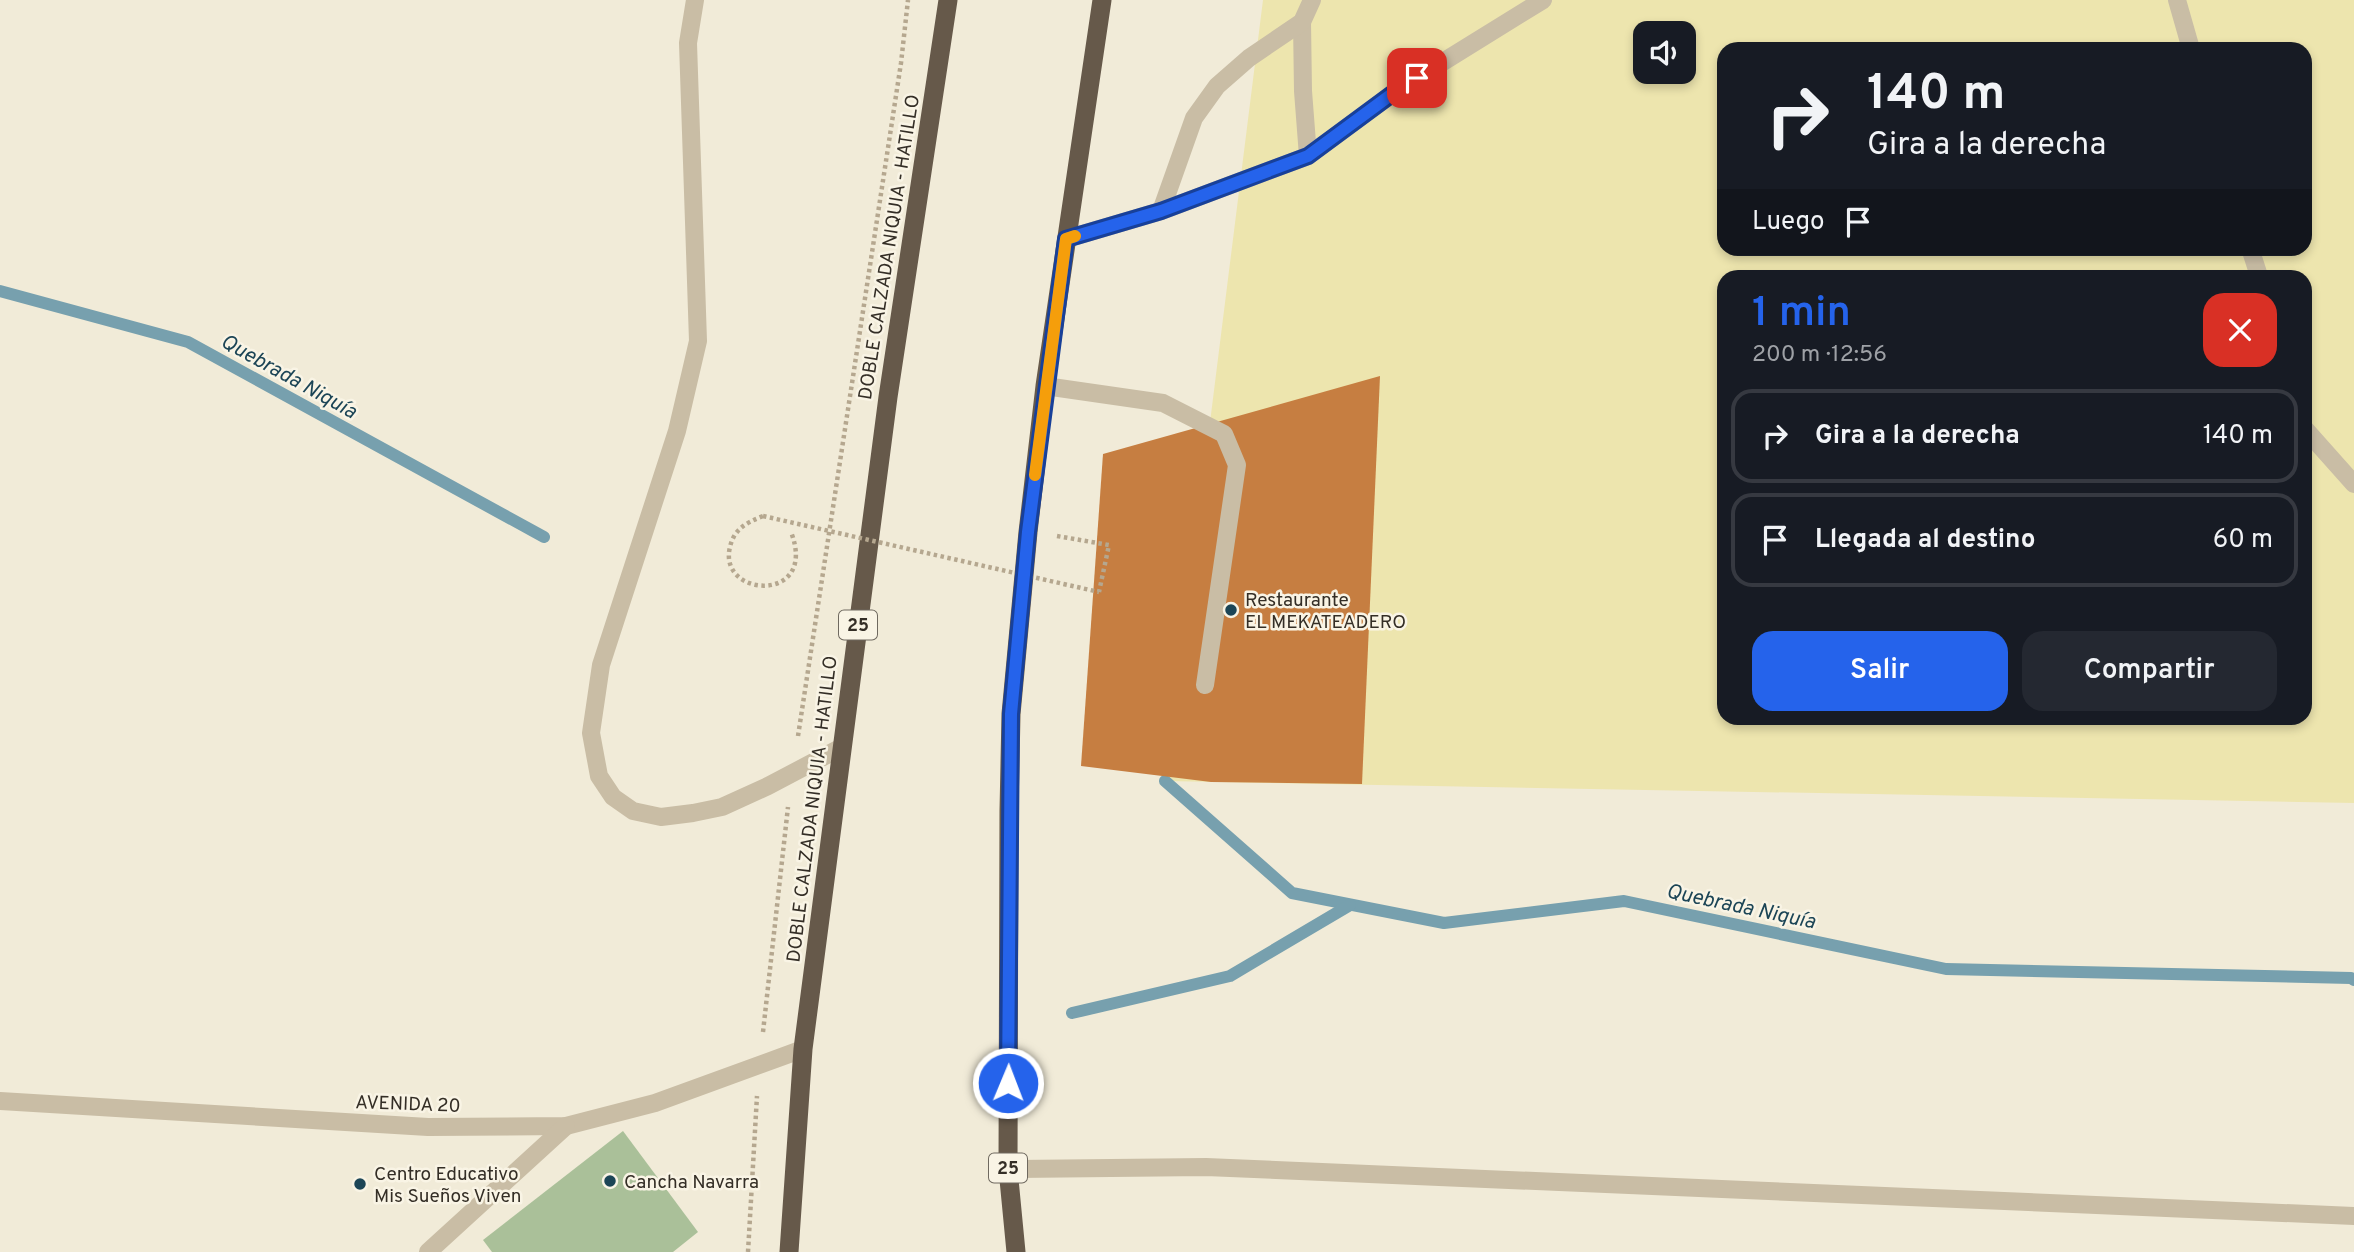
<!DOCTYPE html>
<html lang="es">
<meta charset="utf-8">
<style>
:root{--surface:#171b24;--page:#242831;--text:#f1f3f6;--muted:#9ea1a6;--line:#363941;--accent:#2563eb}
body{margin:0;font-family:Overpass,sans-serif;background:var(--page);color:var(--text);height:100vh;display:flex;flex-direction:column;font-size:26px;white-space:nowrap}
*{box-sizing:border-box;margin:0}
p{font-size:23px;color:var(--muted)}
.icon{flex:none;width:38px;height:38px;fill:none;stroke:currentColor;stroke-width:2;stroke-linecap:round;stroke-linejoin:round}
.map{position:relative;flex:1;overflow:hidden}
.drawer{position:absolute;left:1717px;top:270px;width:595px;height:455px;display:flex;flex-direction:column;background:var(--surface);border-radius:21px;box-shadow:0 4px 10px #0003}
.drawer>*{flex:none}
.top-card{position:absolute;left:1717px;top:42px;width:595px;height:214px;border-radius:21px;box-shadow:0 4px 10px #0003;background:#171b24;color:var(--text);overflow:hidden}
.buttons{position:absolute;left:1633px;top:21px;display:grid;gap:14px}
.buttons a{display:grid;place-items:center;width:63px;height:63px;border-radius:14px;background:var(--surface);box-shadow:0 4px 10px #0003;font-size:35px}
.pin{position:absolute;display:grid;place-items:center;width:60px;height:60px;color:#fff;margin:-30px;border-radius:14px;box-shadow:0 4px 10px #0006}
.me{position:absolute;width:77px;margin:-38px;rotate:1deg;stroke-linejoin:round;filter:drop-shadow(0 0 5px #0008)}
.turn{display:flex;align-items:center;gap:24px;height:147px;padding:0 35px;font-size:32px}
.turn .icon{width:91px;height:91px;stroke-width:2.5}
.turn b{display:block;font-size:49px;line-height:60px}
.then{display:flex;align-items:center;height:66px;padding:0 35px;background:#0003;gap:14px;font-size:26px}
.round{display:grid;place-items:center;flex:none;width:74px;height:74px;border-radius:21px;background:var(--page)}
.head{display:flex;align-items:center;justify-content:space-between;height:119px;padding:0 35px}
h1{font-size:42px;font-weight:600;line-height:52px;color:var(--accent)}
.button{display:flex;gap:14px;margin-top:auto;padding:14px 35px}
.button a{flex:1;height:80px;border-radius:21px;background:var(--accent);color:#fff;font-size:28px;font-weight:600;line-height:80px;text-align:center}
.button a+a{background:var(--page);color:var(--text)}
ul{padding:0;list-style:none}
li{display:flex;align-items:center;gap:21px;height:94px;margin:0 14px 10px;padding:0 21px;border:4px solid var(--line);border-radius:21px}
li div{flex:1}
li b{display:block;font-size:26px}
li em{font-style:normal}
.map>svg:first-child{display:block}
</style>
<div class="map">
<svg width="2354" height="1252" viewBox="0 0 2354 1252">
<rect width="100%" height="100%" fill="#f1ebd8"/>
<!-- green -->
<polygon fill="#aac099" points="623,1131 698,1232 673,1252 492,1252 483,1240"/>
<!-- sand -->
<path fill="#ede5ae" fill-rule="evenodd" d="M1263,0h1091v803l-1189,-22zM1645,33h39v39h-39zM1724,49h581v199h-581zM1724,276h581v442h-581z"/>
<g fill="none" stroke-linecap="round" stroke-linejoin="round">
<!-- stream -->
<g stroke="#77a0ae" stroke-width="12">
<polyline points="0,291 188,342 544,537"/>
<polyline points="1165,781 1292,893 1444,923 1624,901 1946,969 2351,978 2354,980"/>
<polyline points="1072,1013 1230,976 1350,905"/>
</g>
</g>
<!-- building -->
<polygon fill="#c67e41" points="1380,376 1362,784 1211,782 1081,766 1103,454"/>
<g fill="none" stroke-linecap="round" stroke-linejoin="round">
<!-- path -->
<g stroke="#b5a78f" stroke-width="4.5" stroke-dasharray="3.5 3.5" stroke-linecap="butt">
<path d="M763,516c-17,7 -29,13 -33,31 -13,51 89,57 61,-15"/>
<polyline points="1057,536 1109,545 1099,592"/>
<polyline points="798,736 901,63 908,0"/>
<polyline points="763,1032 788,807"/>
<polyline points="748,1252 757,1096"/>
</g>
<!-- service -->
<g stroke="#c9bda5" stroke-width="18">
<polyline points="2177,0 2191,49"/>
<polyline points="1302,22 1303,91 1308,156"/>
<polyline points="1161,211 1194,118 1217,86 1249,58 1302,22 1312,0"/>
<polyline points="1066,239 1161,211 1308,156 1396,91 1543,0"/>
<polyline points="2250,248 2259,276"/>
<polyline points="1045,386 1163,403 1224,434 1237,465 1205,685"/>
<polyline points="2305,429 2354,484"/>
<polyline points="1008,1169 1206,1167 2354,1216"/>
</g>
<!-- minor -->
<g stroke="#c9bda5" stroke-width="18">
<polyline points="695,0 688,43 698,341 677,431 601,665 591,733 599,776 613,797 633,811 661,817 693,813 722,807 768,786 842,747"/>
<polyline points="0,1101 428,1127 566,1126 655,1103 803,1049"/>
<polyline points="428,1252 566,1126"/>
</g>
<!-- trunk -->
<g stroke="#66594a" stroke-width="19">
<polyline points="789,1252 803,1049 888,397 948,0"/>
<polyline points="1016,1252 1008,1169 1009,811 1011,714 1028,532 1045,386 1102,0"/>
</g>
<!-- path-bridge -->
<polyline stroke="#b5a78f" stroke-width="4.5" stroke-dasharray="3.5 3.5" stroke-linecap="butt" points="763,516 1099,592"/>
</g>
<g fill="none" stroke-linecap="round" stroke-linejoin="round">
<defs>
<polyline id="route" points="1008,1083 1011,714 1028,532 1066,239 1161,211 1308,156 1396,91 1417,78"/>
</defs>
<!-- route casing -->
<use href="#route" stroke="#184099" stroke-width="18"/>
<!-- route -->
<use href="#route" stroke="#2563eb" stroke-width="12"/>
<!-- slow -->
<polyline stroke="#f59e0b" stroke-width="12" points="1035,475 1066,239 1075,236"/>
</g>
<!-- markers -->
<g fill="#1c4556" stroke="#f9f4e5" stroke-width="2.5">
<circle cx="1231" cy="610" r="7"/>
<circle cx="610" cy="1181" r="7"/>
<circle cx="360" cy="1184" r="7"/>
</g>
<g text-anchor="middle" stroke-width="5" stroke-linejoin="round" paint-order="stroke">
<!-- shield labels -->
<g fill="#f9f4e5" stroke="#6f695f" stroke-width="2">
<rect x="839" y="610.5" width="38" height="29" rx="5"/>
<rect x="989" y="1153.5" width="38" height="29" rx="5"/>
</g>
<g font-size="18" font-weight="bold" fill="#342e26">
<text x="858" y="631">25</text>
<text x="1008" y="1174">25</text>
</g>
<!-- street labels -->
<g font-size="19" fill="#342e26" stroke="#f9f4e5">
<text transform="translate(888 247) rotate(-81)" y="7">DOBLE CALZADA NIQUIA - HATILLO</text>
<text transform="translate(811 809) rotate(-83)" y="7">DOBLE CALZADA NIQUIA - HATILLO</text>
<text transform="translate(408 1103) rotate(2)" y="7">AVENIDA 20</text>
</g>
<!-- poi labels -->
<g font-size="19" fill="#342e26" stroke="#f9f4e5" text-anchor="start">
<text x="1245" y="606">Restaurante<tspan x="1245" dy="22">EL MEKATEADERO</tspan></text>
<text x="374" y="1180">Centro Educativo<tspan x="374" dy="22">Mis Sueños Viven</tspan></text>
<text x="624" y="1188">Cancha Navarra</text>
</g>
<!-- water labels -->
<g font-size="21" font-style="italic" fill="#1c4556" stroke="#f9f4e5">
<text transform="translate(289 376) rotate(29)" y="7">Quebrada Niquía</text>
<text transform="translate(1741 906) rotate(12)" y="7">Quebrada Niquía</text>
</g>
</g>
</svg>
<div class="buttons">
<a><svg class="icon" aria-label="sound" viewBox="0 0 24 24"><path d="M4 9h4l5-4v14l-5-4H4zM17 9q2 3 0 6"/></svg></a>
</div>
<div class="pin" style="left:1417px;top:78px;background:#d93025"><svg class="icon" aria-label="arrive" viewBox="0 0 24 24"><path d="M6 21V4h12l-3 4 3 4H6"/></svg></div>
<svg class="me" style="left:1008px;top:1083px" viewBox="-20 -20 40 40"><circle r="17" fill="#2563eb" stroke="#fff" stroke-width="3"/><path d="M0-11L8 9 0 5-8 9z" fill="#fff"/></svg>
<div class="top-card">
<div class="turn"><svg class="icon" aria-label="right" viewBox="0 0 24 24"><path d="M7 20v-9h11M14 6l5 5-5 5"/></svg><div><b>140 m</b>Gira a la derecha</div></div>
<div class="then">Luego<svg class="icon" aria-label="arrive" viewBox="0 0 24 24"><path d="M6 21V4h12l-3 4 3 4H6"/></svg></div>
</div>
<section class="drawer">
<div class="head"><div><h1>1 min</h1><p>200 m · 12:56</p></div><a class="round" style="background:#d93025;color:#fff"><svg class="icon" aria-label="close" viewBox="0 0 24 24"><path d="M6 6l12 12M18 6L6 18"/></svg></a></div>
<ul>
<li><svg class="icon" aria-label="right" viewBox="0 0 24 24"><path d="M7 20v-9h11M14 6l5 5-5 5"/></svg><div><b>Gira a la derecha</b></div><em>140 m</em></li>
<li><svg class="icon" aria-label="arrive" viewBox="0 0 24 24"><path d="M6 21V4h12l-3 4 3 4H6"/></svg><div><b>Llegada al destino</b></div><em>60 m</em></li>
</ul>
<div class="button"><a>Salir</a><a>Compartir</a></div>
</section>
</div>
